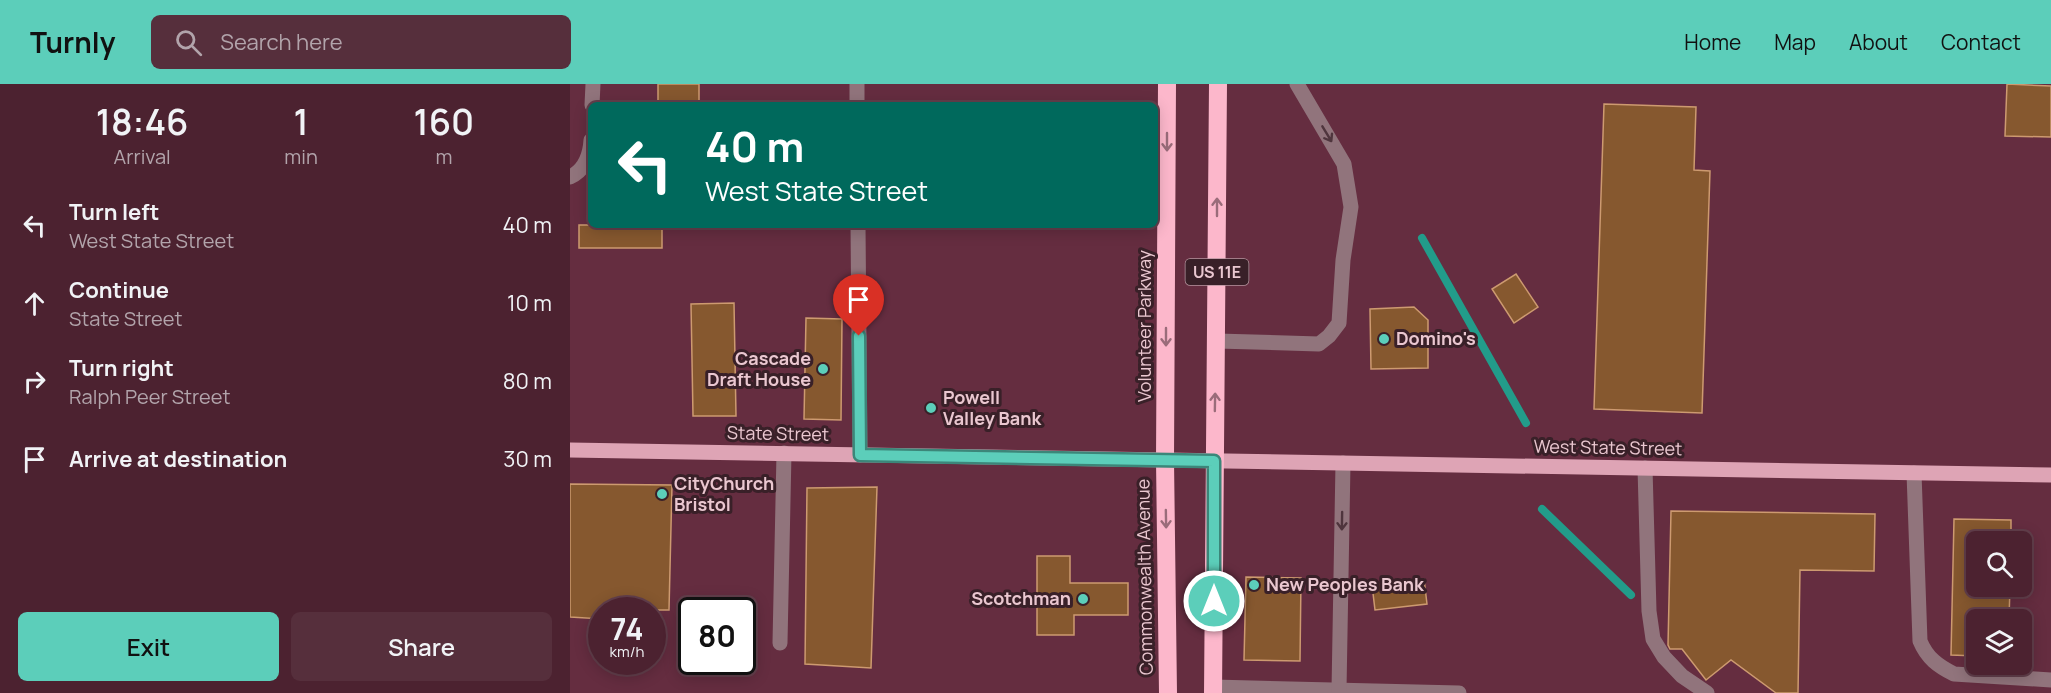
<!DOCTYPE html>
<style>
:root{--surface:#4c2230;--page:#562f3c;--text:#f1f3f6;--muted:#b2a4ab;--line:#633f4c;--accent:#5cceba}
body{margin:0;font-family:Manrope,sans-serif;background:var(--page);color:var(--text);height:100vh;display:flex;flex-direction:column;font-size:22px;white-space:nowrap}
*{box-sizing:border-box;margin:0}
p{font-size:20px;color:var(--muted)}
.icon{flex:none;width:33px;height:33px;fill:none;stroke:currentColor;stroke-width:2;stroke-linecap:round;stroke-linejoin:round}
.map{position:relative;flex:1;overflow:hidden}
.sheet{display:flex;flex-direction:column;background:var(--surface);width:570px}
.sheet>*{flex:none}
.top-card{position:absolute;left:18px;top:18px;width:570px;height:126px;border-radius:9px;box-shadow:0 3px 15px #0003,0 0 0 2px var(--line);background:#00695c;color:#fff;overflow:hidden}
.tools{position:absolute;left:1396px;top:447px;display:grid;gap:12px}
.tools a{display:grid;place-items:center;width:66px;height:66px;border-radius:9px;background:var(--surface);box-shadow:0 3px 15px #0003,0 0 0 2px var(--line);font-size:30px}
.speed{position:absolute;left:18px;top:513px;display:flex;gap:12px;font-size:30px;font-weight:700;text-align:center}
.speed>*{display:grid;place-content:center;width:78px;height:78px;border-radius:50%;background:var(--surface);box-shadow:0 3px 15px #0003,0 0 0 2px var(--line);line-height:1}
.speed small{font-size:15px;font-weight:400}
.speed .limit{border:3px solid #111;border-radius:9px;background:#fff;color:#111}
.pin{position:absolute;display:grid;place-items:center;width:51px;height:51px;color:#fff;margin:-62px -26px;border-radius:50% 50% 50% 0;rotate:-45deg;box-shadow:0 0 6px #0007}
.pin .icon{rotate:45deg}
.me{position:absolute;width:66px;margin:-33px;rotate:0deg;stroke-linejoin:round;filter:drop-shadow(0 0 4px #0008)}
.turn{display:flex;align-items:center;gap:21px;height:126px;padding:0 18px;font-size:27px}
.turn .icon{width:78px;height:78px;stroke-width:2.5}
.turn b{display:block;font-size:42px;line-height:51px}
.eta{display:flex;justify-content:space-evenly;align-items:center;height:102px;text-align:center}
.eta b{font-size:36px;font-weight:600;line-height:42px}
.button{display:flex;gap:12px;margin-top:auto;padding:12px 18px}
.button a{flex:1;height:69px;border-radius:9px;background:var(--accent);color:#111;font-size:24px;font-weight:600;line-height:69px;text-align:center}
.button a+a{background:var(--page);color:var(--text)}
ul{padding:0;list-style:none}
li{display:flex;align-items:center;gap:18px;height:78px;padding:0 18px}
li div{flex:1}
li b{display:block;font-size:22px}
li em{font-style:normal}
header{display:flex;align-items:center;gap:36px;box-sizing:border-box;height:84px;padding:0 30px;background:var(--accent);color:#111}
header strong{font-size:28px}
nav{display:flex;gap:33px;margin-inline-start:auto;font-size:21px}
.search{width:420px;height:54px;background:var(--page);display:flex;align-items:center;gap:15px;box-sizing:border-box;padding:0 21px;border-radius:9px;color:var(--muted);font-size:22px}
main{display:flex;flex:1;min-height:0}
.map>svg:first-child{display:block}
</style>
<header>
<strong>Turnly</strong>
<div class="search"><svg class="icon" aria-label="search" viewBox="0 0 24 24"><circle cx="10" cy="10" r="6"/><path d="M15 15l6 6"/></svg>Search here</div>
<nav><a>Home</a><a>Map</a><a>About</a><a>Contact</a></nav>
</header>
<main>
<section class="sheet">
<div class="eta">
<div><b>18:46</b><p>Arrival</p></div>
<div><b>1</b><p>min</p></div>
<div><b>160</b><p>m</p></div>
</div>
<ul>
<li><svg class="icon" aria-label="left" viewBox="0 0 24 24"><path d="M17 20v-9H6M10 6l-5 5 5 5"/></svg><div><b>Turn left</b><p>West State Street</p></div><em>40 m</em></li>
<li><svg class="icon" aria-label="ahead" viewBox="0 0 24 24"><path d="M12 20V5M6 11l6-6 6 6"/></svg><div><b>Continue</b><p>State Street</p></div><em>10 m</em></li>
<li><svg class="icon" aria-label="right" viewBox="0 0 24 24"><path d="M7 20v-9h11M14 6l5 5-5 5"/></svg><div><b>Turn right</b><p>Ralph Peer Street</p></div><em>80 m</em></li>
<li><svg class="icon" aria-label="arrive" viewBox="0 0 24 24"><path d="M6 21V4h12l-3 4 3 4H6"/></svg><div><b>Arrive at destination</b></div><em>30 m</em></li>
</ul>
<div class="button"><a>Exit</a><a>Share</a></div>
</section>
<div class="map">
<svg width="1481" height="609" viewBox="0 0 1481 609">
<rect width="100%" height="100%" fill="#652d40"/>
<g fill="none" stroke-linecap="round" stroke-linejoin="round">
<!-- stream -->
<g stroke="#229c8a" stroke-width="8">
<polyline points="852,154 956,339"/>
<polyline points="972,425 1061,511"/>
</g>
</g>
<!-- building -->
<g fill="#86582f" stroke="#cd9a70" stroke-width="1.5">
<rect x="88" y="0" width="41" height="21"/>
<polygon points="1437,0 1481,2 1481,53 1435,52"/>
<polygon points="1034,20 1126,23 1124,86 1140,87 1132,329 1024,325"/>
<rect x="9" y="141" width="83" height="23"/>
<polygon points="946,190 968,223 944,239 922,205"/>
<polygon points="164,219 166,332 123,332 121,220"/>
<polygon points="844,223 858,236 858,284 801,285 800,225"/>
<polygon points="236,234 272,235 271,336 234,335"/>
<polygon points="0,400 102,401 99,526 32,526 32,535 0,533"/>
<polygon points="307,403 301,584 235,580 237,404"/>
<polygon points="1101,427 1305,430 1304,487 1230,486 1228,609 1206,609 1161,576 1136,596 1112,565 1100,565 1098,561"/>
<polygon points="1384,435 1441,436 1441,458 1407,458 1407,502 1440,502 1439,536 1407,536 1407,572 1381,571"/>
<polygon points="467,472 500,472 500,499 558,499 558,531 504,531 504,551 467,551"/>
<polygon points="676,493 731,494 730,577 674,576"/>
<polygon points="854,495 857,520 805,526 802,501"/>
</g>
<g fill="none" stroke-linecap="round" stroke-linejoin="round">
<!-- minor -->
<g stroke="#91747c" stroke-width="15">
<polyline points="287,0 287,21"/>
<polyline points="22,21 23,0"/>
<path d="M0,93c15,-7 20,-21 21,-37"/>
<polyline points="288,141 290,371"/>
<polyline points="647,257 749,260 759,252 769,239 773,176 781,123 774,80 727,0"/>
<polyline points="1075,384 1079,527 1083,555 1094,573 1112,592 1137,609"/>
<path d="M1344,389l6,168c7,17 18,25 34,33l97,6"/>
<polyline points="210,559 214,369"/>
<polyline points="643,603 889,609"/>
<polyline points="769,606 773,379"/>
</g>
<!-- major -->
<polyline stroke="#dea4b5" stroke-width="15" points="0,366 1481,391"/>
<!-- highway -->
<g stroke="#fcb7cb" stroke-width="18">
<polyline points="597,0 595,376 598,609"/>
<polyline points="643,609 648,0"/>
</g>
</g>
<!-- one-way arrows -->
<defs><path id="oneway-shaft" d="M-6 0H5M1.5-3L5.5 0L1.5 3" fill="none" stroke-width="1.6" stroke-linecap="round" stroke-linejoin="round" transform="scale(1.5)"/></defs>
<g stroke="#4f353d">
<use href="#oneway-shaft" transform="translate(757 50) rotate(59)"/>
<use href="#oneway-shaft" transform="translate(772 437) rotate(91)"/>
</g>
<g stroke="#9a6c7a">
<use href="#oneway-shaft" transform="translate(597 58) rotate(90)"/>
<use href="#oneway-shaft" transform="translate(647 123) rotate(-90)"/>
<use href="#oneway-shaft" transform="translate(596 253) rotate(90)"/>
<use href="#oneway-shaft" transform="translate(645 318) rotate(-89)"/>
<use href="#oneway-shaft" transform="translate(596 435) rotate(89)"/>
</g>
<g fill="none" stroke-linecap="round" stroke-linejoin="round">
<defs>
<polyline id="route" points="289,252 290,371 644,377 644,517"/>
</defs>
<!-- route casing -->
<use href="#route" stroke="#3c8679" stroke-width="15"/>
<!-- route -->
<use href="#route" stroke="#5cceba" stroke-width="10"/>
</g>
<!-- markers -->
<g fill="#5cceba" stroke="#392028" stroke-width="2">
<circle cx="814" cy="255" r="6"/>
<circle cx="253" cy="285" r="6"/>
<circle cx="361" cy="324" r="6"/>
<circle cx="92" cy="410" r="6"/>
<circle cx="684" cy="501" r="6"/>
<circle cx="513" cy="515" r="6"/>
</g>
<g text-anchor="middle" stroke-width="6" stroke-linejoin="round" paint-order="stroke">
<!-- shield labels -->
<rect fill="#392028" stroke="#b5959e" stroke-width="1.5" x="615.5" y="175" width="63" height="26" rx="4.5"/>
<g font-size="16" font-weight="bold" fill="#eac7d0">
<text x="647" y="194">US 11E</text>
</g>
<!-- street labels -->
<g font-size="18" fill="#eac7d0" stroke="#392028">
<text transform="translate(575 242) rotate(-90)" y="6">Volunteer Parkway</text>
<text transform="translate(208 350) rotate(1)" y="6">State Street</text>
<text transform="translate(1038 364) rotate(1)" y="6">West State Street</text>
<text transform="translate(575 493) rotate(-91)" y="6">Commonwealth Avenue</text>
</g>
<!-- poi labels -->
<g font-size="18" font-weight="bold" fill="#eac7d0" stroke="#392028" text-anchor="start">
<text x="826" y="261">Domino's</text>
<text x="241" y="281" text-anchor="end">Cascade<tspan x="241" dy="21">Draft House</tspan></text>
<text x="373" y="320">Powell<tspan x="373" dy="21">Valley Bank</tspan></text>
<text x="104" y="406">CityChurch<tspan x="104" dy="21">Bristol</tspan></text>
<text x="696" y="507">New Peoples Bank</text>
<text x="501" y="521" text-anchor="end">Scotchman</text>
</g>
</g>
</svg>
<div class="tools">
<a><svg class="icon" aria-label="search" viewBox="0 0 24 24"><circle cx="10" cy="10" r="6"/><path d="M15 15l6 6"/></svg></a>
<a><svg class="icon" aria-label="layers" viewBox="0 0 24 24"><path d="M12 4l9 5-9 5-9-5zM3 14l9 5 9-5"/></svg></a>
</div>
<div class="speed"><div>74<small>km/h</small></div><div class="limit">80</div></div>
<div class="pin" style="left:289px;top:252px;background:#d93025"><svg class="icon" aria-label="arrive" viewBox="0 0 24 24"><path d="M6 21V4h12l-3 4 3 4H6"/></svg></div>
<svg class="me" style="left:644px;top:517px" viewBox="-20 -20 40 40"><circle r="17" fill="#5cceba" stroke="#fff" stroke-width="3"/><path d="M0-11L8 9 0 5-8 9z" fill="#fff"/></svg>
<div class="top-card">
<div class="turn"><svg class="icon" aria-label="left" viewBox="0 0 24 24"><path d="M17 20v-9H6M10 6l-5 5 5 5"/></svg><div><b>40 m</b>West State Street</div></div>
</div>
</div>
</main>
